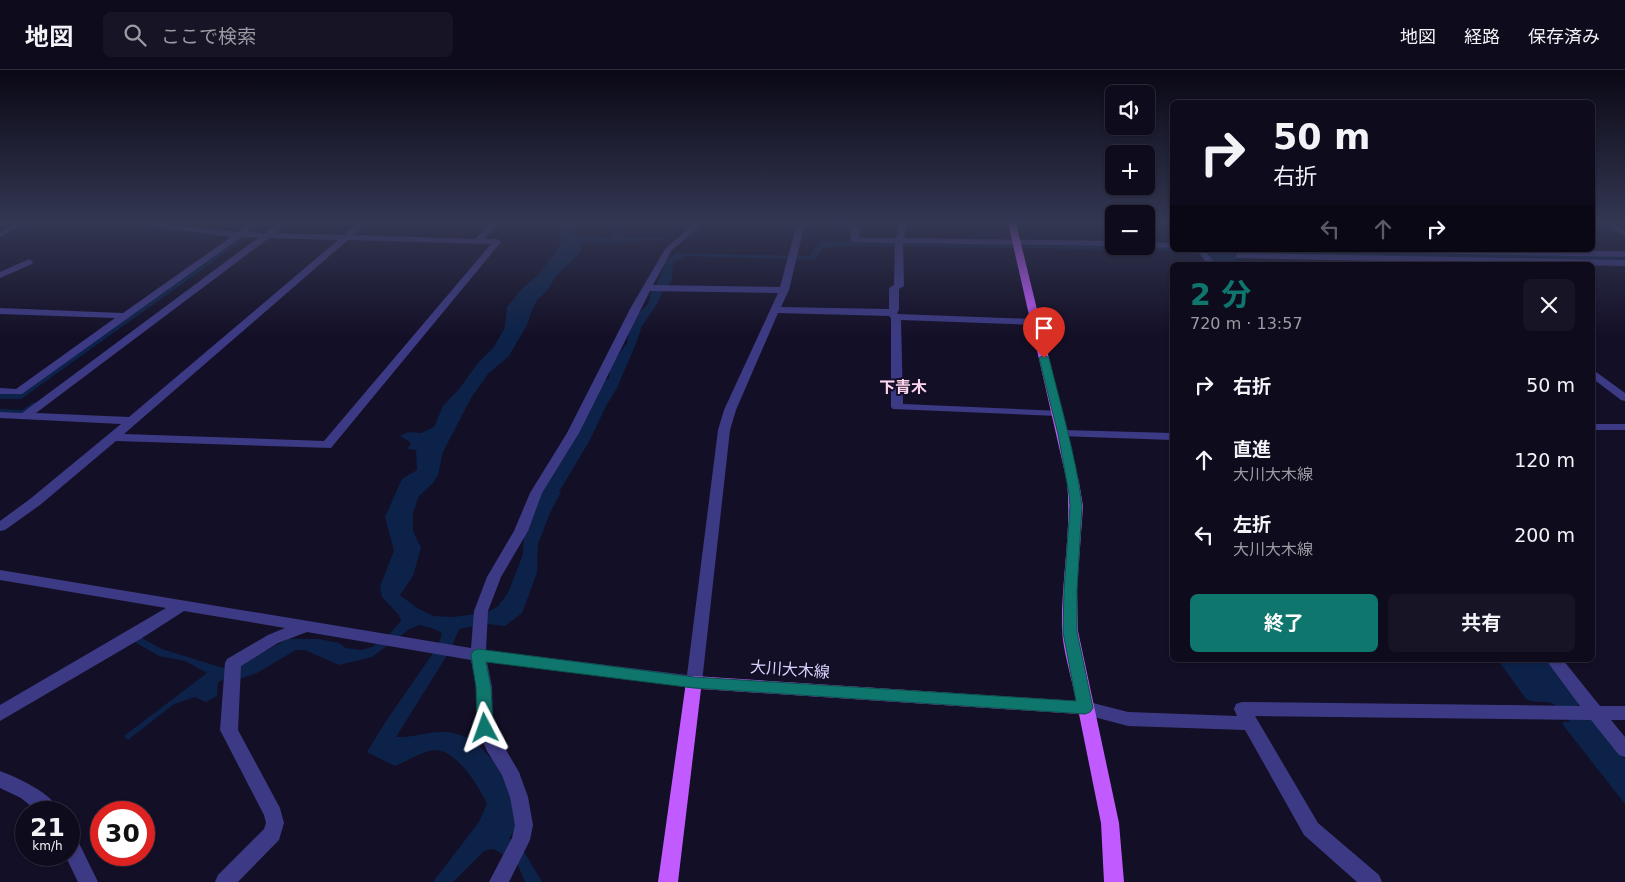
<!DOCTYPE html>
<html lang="ja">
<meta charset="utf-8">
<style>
:root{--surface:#0e0b1c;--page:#171425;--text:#f1f3f6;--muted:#9b9ba3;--line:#2e2b3b;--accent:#0f766e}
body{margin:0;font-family:"DejaVu Sans","Noto Sans JP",sans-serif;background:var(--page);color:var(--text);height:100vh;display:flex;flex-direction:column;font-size:19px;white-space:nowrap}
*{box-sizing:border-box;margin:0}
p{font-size:16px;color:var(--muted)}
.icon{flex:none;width:28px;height:28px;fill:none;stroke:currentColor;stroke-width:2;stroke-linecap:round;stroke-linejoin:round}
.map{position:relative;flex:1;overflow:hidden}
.drawer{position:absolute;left:1170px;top:192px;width:425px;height:400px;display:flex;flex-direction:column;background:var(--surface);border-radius:8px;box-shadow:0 1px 4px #0004,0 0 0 1px var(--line)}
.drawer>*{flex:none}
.banner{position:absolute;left:1170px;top:30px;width:425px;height:152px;border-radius:8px;box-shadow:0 1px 4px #0004,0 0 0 1px var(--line);background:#0e0b1c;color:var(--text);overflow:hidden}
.buttons{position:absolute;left:1105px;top:15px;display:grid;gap:10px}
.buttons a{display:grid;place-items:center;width:50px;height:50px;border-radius:8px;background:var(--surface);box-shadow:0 1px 4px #0004,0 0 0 1px var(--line);font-size:25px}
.speed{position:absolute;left:15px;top:731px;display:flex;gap:10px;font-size:25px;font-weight:700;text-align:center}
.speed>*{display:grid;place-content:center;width:65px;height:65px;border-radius:50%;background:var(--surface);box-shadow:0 1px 4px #0004,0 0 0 1px var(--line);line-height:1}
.speed small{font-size:12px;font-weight:400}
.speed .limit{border:8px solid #d22;background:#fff;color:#111}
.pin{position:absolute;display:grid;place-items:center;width:42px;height:42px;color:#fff;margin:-51px -21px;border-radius:50% 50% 50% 0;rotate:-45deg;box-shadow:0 0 5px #0007}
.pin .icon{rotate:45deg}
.me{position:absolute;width:55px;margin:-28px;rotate:356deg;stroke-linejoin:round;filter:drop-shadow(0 0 4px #0008)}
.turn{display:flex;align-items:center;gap:18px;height:105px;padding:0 20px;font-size:22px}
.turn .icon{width:65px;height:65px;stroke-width:2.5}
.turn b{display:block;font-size:35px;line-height:42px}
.lanes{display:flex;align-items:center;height:48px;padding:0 20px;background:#0003;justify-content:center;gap:25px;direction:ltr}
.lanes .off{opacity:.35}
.round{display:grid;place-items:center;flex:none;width:52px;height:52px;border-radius:8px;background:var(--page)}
.headline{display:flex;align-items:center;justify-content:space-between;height:85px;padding:0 20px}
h1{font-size:30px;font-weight:700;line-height:38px;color:var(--accent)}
.button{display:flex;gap:10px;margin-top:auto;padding:10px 20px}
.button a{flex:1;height:58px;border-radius:8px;background:var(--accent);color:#fff;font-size:20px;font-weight:700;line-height:58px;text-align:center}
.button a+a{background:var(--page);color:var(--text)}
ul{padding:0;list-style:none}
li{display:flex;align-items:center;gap:15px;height:75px;padding:0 20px}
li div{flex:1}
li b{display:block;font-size:19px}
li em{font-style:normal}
header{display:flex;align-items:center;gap:30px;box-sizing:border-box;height:70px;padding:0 25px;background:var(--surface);border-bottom:1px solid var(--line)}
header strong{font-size:24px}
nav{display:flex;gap:28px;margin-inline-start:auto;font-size:18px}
.search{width:350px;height:45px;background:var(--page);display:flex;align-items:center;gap:12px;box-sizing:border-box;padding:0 18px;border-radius:8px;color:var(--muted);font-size:19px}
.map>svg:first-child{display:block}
</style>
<header>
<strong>地図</strong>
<div class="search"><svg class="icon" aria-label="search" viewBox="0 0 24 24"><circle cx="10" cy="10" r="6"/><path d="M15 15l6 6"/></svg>ここで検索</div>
<nav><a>地図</a><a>経路</a><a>保存済み</a></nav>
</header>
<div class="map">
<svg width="1625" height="812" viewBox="0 0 1625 812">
<rect width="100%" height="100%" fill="#130f26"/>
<!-- water -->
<g fill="#0c2248">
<path d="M561,153h20l-7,6v5l2,1 34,3 13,-15h4l-6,8 1,6 51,2 -62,4 -25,-2 -6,2 1,7 -3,5 -22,21 -9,15 -10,9 -5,10 -5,15 -18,31 -21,18 -17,24 -28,54 -5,23 -5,8 -14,13 -6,17v18l8,17 -8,28 -13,19 17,13 16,8 20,1 23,-3 12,-2 10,-6 10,-13 9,-23 6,-16 1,-19 17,-42 60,-110 8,-5 1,-9 8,-14 9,-12 1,-7 8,-20 11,-11 4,-8 -2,-1 7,-10 11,-26 9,-7 132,3 3,-1 7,-11 7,-3 184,3 2,4 -172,-2 -17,3 -8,11 -129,-4 -12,7 -1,18 -9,9 -6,14 -15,22 -7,20 -18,42 -12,20 -15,32 -31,52h2l-11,21 -12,31 -1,29 -15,40 -17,13 -18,-2 -28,5 -8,20 -55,88c16,1 30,-5 46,-5 19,0 32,8 44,21 4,5 10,9 14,14 13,15 15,40 18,59l-9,12 14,12 19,32h-17l-8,-19 -23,-14 -10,2 -31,31h-20l46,-60 8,-18c-8,-17 -30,-54 -52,-54 -12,1 -28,11 -40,16l-28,-14 19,-31 52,-75 4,-13 -8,-4 -14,-4 -9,3 -39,29 -33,8 -34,-15h-9l-39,23 -17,6 -2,-5 -20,8 -1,14 -11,6 -11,-5 -21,7 -46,36 -4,-4 83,-63 -22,-12 -26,-5 -28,-16 7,-4 24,13 61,19 30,-10 35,-19h31l20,4 7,5 15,2 11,-3 13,-8 16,-18 -2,-6 -17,-18 -2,-11 14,-35 -9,-34 17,-38 15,-9 -1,-20 -9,-1 4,-6 -11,-7 8,-4 13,1 13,-6 9,-21 16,-17 19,-26 16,-16 11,-20 2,-20 14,-17 18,-16 23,-32 -3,-12z"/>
<polygon points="1205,180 1231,180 1242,195 1216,195"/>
<polygon points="1238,180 1441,182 1449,188 1240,183"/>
<polygon points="1452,182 1625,185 1625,191 1459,188"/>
<path d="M1498,590h48l33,43 -1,3h-10l27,16 30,37v45l-62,-79v-3h7c-6,-9 -12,-19 -24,-20 -8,-1 -12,1 -20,-3z"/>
</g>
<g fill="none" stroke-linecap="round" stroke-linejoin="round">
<!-- canal -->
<g fill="#0c2248" fill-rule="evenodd">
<polygon points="256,153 264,153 255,161 256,162 250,168 245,169 21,329 0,329 0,323 16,324 241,166 248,164 246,162 247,161"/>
<polygon points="996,175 1152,176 1172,178 1172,180 1250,180 1253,182 1250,184 1196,184 1152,180 998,178 995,176"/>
<polygon points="1432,183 1468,183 1471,185 1468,187 1430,186 1429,185"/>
<polygon points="34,332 38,335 27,345 0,345 0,339 22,340"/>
</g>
<!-- minor -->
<g fill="#3d3a85" fill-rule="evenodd">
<polygon points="14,153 24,153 0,167 0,162"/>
<path d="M127,153h29l81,9 12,-9h10l-12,9 19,1 12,-10h10l-12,10 68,2 14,-12h9l-13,12 121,4 15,-16h9l-15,16h13l4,3 -170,206 -215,-7 -76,64 -35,25 -5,1v-10l30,-22 91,-75 -121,-6v-6l22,1 237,-176h-18l-219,157h-22v-6l16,1 99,-71 -115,-4v-6l123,5 108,-76zM269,168l69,2 -209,177 -93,-4zM348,170l143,4 -167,197 -200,-7z"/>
<path d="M695,153h9l-32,27 -19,35 127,2 17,-64h8l-16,67 -8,17 108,2v-21l5,-3 1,-42 -43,-1 -2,-6 2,-9 -22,-4h27l3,4 -1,11h37l4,-15h8l-4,15 210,3 1,5 -212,-3 1,43 -5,3v21l-2,3 1,1 137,5 5,3 -5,3 -134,-5 2,84 158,7 2,2 -2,2 -4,1 -164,-7 -2,-2v-89l-2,-2 -111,-3 -42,97 -6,20 -28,252 -2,5 -6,1 -207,-26 5,25 1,41 26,44 9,25 5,28 -3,15 -21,42h-20l23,-44 3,-13 -5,-28 -8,-22 -15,-24 -10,-23 -1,-41 -5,-27 -164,-28 -29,11 -37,23 -3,64 42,78 4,15 -5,17 -41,42h-23l3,-7 46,-46 2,-6 -2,-8 -44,-85 5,-67 2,-4 41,-24 17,-7 -101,-17 -42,27 -142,83v-16l166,-97 -166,-28v-10l471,78 3,-37 13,-34 27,-46 16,-38 37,-60 63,-124 35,-60zM650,221l128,2 -54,117 -6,20 -31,245 -201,-25 2,-39 13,-34 27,-46 14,-38 37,-60z"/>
<polygon points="1603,153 1613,153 1625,161 1625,166"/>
<polygon points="1146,172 1172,173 1172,178 1143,177 1146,176"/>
<polygon points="1197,180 1205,180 1216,195 1208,195"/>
<polygon points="1405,180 1625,181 1625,187 1409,183"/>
<polygon points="1239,183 1625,190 1625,196 1236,188 1236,184"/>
<polygon points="29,189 33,192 32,194 0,208 0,202"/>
<polygon points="1592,299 1625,323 1625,331 1621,330 1592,308"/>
<rect x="1592" y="354" width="33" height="6"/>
<polygon points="1063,360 1172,363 1172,370 1059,366 1057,364 1059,362"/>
<polygon points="1546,590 1563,590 1600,636 1625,636 1625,650 1611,650 1625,667 1625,687 1619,685 1591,650 1255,646 1318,753 1379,805 1382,812 1357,812 1304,765 1245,660 1128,656 1079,643 1077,638 1079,633 1085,631 1128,642 1237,646 1234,639 1236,634 1242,632 1580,636"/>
<path d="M0,701c18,7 54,23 60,41h-22l-17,-14 -21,-10z"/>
<polygon points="69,764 76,767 98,812 78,812 65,785 69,785"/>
</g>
<!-- major -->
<path fill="#c25bff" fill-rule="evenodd" d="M1008,153h8l63,259 4,24 -6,83 1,42 41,192 5,59h-20l-3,-59 -22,-109 -378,-25 -23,193h-20l28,-200 2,-5 6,-1 382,25c-4,-23 -13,-49 -14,-72 -1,-49 10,-98 5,-147z"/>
</g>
<!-- sky -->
<linearGradient id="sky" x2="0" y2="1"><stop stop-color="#0a0815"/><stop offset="0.57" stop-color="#333752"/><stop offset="1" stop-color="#333752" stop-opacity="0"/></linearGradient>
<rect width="1625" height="267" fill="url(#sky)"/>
<!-- route -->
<path fill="#0f766e" stroke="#0a4d48" d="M1044,285l5,3c12,49 27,98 33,148l-5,84v42l16,76 -3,4 -5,2 -391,-26 -208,-26 5,25 2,41 -2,5 -6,2 -5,-2 -3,-5 -1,-41 -5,-32 2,-4 5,-2 216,28 382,24 -13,-69 1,-42 6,-84 -1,-12 -11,-60 -19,-76z"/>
<g text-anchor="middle" stroke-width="4" stroke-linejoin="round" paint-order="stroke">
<!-- quarter labels -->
<g font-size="16" font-weight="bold" fill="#ffd6f0" stroke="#130f26">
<text x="903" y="323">下青木</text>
</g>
<!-- near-street labels -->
<g font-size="16" fill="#d9d4ff" stroke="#130f26">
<text transform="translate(790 599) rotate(4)" y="6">大川大木線</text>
</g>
</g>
</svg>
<div class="buttons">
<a><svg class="icon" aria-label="sound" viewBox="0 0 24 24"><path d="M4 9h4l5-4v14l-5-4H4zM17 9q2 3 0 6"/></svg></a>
<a>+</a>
<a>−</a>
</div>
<div class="speed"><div>21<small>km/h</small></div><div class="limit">30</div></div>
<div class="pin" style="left:1044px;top:288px;background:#d93025"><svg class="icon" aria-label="arrive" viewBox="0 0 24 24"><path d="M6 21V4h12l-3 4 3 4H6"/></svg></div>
<svg class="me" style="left:485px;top:658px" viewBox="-20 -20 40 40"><path d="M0-17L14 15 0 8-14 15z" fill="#0f766e" stroke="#fff" stroke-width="4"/></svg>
<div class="banner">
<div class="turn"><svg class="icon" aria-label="right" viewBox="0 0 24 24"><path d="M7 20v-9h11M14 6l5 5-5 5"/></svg><div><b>50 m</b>右折</div></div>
<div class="lanes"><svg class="icon off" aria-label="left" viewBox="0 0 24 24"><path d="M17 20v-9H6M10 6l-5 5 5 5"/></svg><svg class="icon off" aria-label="ahead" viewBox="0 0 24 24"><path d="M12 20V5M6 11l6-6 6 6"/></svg><svg class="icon" aria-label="right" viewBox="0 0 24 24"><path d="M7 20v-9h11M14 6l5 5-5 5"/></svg></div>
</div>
<section class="drawer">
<div class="headline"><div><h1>2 分</h1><p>720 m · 13:57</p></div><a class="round"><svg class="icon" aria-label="close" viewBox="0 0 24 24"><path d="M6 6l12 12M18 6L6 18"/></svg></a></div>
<ul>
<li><svg class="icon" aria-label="right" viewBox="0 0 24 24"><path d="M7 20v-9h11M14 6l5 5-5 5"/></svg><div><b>右折</b></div><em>50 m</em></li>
<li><svg class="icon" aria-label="ahead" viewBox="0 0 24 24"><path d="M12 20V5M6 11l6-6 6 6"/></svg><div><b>直進</b><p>大川大木線</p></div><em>120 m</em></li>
<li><svg class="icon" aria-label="left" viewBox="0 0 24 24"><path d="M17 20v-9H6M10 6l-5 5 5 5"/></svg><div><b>左折</b><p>大川大木線</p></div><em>200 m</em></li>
</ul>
<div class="button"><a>終了</a><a>共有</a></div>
</section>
</div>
